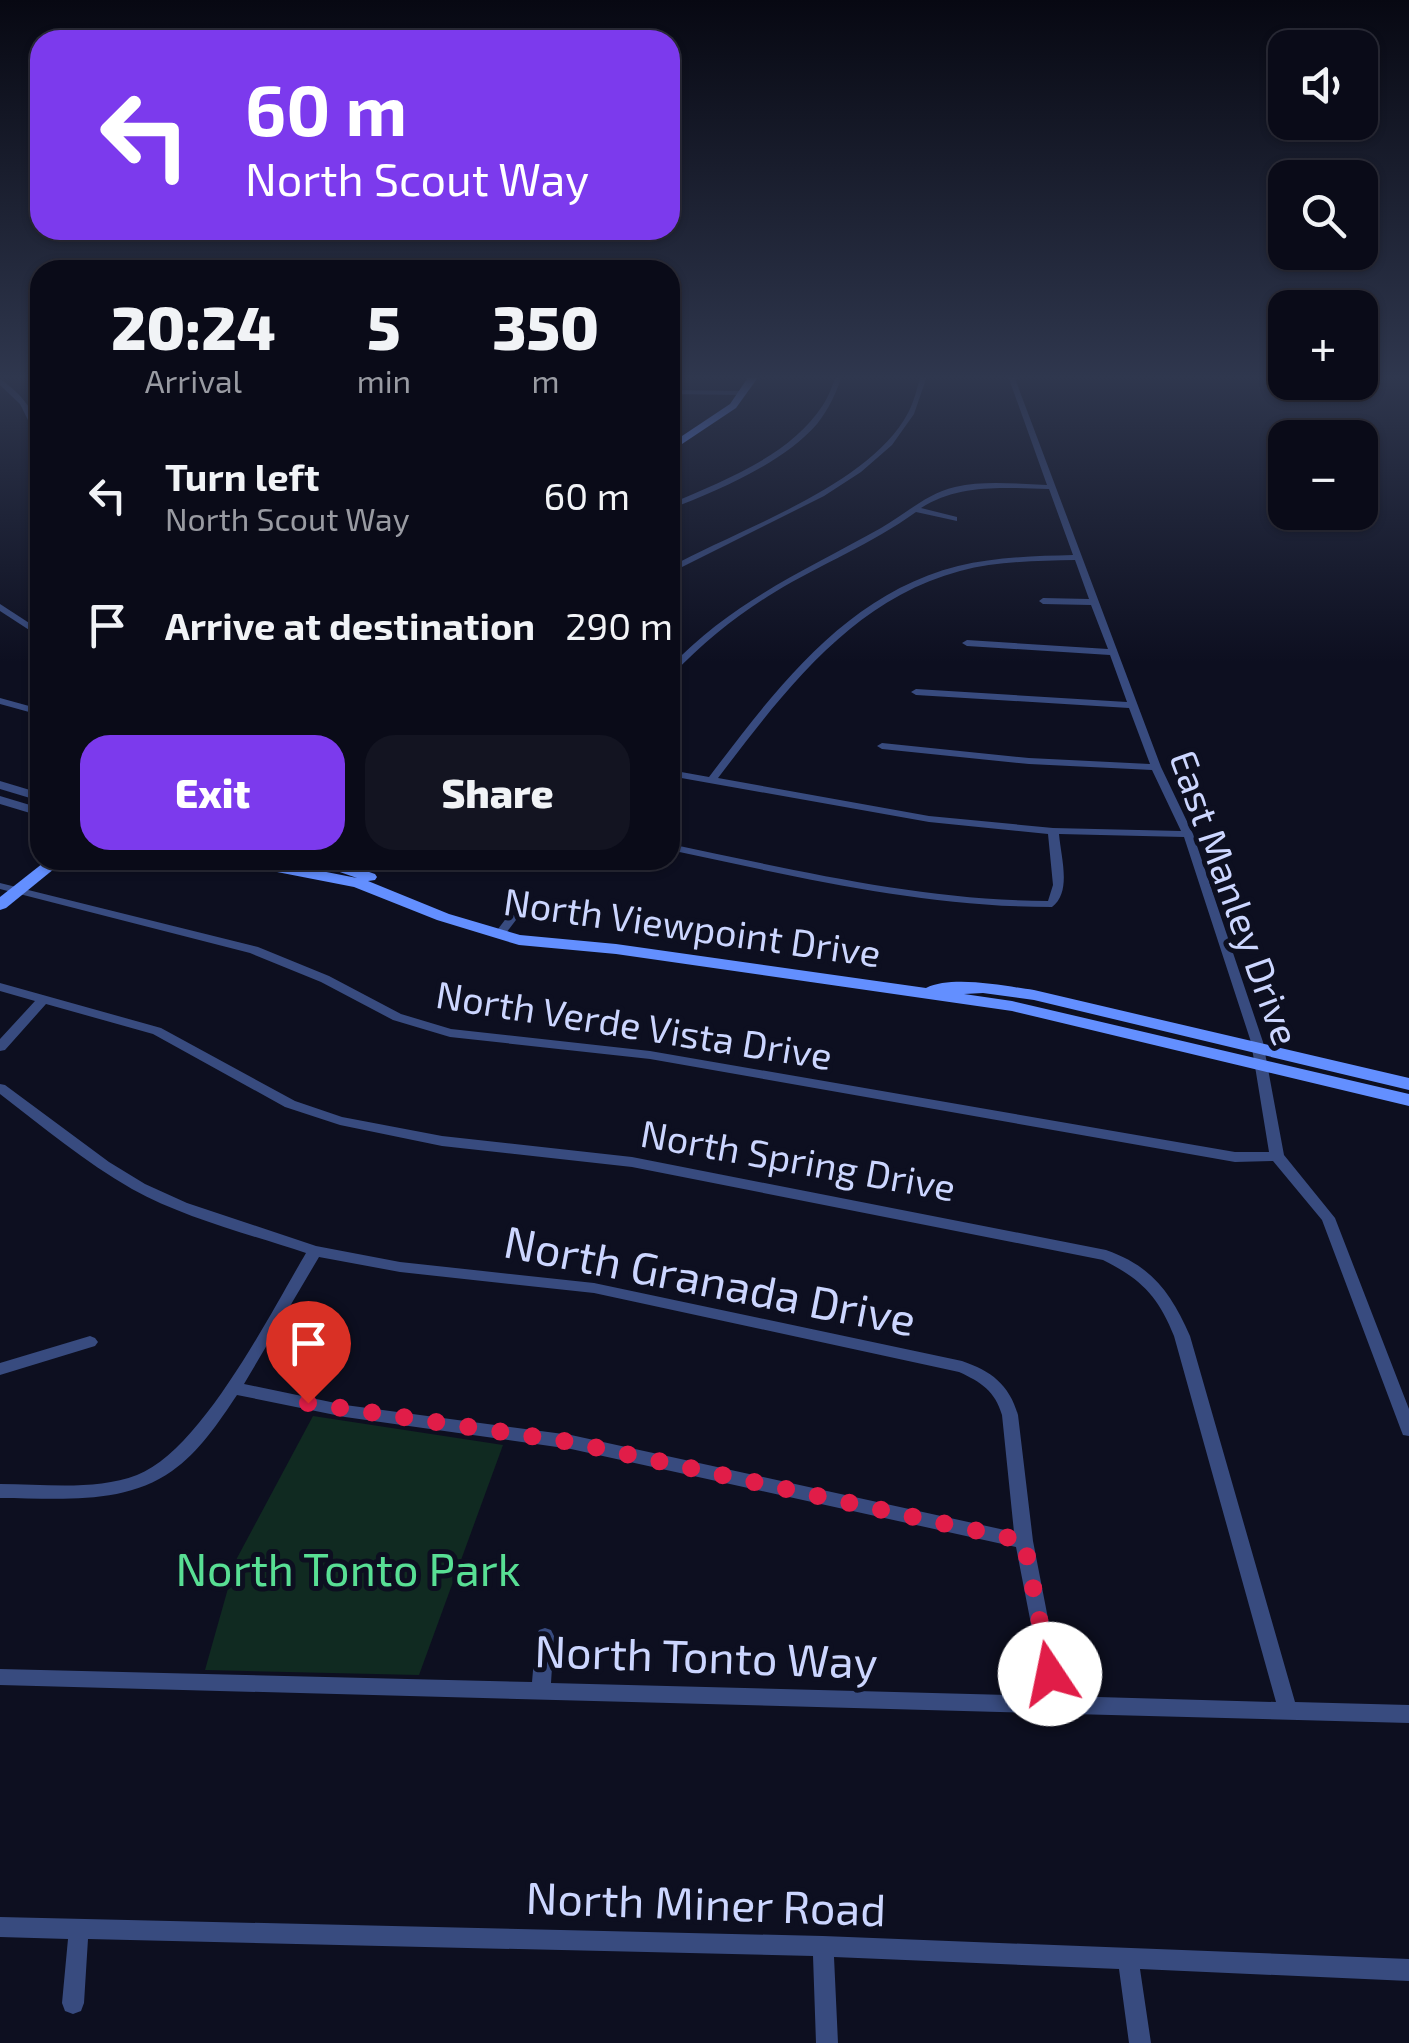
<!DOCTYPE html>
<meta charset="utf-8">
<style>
:root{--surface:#0a0b18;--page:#131421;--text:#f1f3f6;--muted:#999ba2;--line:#2a2b37;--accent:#7c3aed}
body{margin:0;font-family:"Exo 2",sans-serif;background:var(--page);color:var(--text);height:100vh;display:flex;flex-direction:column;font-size:38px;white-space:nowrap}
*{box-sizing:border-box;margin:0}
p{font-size:32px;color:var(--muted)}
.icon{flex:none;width:55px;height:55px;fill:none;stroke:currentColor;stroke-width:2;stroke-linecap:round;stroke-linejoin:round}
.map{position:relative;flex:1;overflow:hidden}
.side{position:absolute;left:30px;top:260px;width:650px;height:610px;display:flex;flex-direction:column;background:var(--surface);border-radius:30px;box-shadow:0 2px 8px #0004,0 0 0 2px var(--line)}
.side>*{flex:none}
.top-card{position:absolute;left:30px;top:30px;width:650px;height:210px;border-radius:30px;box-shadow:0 2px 8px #0004,0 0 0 2px var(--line);background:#7c3aed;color:#fff;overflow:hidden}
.tools{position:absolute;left:1268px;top:30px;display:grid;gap:20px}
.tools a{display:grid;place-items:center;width:110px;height:110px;border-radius:20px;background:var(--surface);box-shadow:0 2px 8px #0004,0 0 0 2px var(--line);font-size:50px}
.pin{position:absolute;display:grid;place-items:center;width:85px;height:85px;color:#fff;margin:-102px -42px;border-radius:50% 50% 50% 0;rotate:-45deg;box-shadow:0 0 10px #0007}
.pin .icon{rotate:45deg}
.me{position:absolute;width:110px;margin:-55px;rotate:349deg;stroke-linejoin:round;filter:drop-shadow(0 0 8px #0008)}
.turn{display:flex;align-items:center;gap:35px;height:210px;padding:0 50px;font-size:45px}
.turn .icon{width:130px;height:130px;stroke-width:2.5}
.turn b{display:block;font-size:70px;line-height:85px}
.eta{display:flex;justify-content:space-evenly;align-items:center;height:170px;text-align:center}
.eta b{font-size:60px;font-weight:800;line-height:70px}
.cta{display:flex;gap:20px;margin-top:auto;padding:20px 50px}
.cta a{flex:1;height:115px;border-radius:30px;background:var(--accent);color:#fff;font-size:40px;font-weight:800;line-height:115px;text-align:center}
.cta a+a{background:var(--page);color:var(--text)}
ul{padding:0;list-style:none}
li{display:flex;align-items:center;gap:30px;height:130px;padding:0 50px}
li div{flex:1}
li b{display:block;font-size:38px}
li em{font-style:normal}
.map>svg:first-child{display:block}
</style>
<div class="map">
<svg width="1409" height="2043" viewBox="0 0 1409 2043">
<rect width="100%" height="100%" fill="#0d0f20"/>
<!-- green -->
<polygon fill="#102a21" points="313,1416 503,1445 419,1675 205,1670 236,1560"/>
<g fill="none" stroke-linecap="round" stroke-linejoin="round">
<!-- minor -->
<g fill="#384b7f" fill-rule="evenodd">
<path d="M836,376h6c-6,17 -13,33 -25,48 -34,39 -99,67 -147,85v-5c54,-24 119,-47 153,-99 6,-9 9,-19 13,-29z"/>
<path d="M921,376h6l-13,38 -22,31 -31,27 -37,24 -154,77v-6c71,-39 199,-81 238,-154 6,-11 9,-25 13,-37z"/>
<path d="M1008,376h6l147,391 32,67 70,208 21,113 51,63 74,191v27l-6,-1 -2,-5 -79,-210 -49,-59 -38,1 -585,-103 -200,-22 -57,-17 -72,-38 -71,-29 -250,-64v-6l258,64 71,29 72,38 50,15 199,22 585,101h34l-18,-110 -67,-205 -125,-3c2,24 13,58 -7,73 -130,0 -255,-30 -382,-57v-6c125,26 249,56 378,57l5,-16 -5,-51 -119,-12 -259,-46v-6l39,7c66,-87 137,-183 249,-211 37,-9 77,-10 115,-11l-24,-66c-45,-1 -89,-6 -128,19l36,9v4l-41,-9c-44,32 -95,52 -141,80 -38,23 -71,50 -102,82l-3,1v-8c63,-66 134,-96 211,-139 26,-15 45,-34 74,-41 30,-7 62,-3 92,-2zM1075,560l14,39 -46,-1 -4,3 4,3 48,1 17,44 -141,-9 -5,3 5,3 143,9 17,47 -211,-13 -5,3 5,3 213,13 21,56 -121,-6 -147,-15 -5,3 5,3 147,15 123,6 29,61 -128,-3 -124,-12 -211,-38c65,-85 133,-178 242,-207 37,-10 77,-10 115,-11z"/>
<path d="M0,379c19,13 40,35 40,59l-4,-2 -16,-32 -20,-19z"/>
<polygon points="670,390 744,391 747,393 744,395 670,394"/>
<polygon points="0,604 40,630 40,637 0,611"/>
<polygon points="0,698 40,709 40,715 0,704"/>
<polygon points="521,903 525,904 527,906 525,908 503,937 495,937 493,935 495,933 517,904"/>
<path d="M0,983l161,45 134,73 47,16 100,19 190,21 474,93c46,16 65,43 84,86l105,366 114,3v18l-1409,-38v-16l532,13 4,-46 3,-6 6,-2 6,2 3,6 -3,47 494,13 -29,-149 -445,-98 -226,-32 -108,-22c-18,27 -38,57 -65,76 -49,35 -115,27 -172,27v-14c44,0 95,7 137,-9 64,-24 134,-163 169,-222 -57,-19 -122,-35 -174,-64 -47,-27 -89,-62 -132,-95v-10l5,1 104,77 36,22 42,19 129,43 84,16 194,21 368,78c29,10 47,23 56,54l15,126 30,155 213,6 -102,-366c-16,-40 -33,-57 -71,-76l-471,-93 -190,-21 -102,-21 -55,-18 -132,-73 -107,-30 -41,46 -5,1v-12l35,-38 -35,-10zM319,1257l81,15 194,21 365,79c22,10 36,19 43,43l12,117 -443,-97 -226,-30 -101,-21z"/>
<polygon points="90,1336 95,1338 98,1342 95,1346 0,1375 0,1363"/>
<polygon points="0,1917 823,1936 1409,1959 1409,1981 1140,1969 1151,2043 1129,2043 1119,1969 834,1957 838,2043 816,2043 813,1956 88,1939 84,2003 81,2011 73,2014 65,2011 62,2003 68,1939 0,1937"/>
</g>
<!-- tertiary -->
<g fill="#384b7f" fill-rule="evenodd">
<polygon points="0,781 40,793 40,801 0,789"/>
<polygon points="0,796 40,808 40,816 0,804"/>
</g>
<!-- secondary -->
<g fill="#638fff" fill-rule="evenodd">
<polygon points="749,376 759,376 736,408 670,452 670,444 730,404"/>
<polygon points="47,860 65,860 6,908 0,910 0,897"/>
<path d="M233,860h32l92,18 -43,-15 -3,-3h23l41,14 2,3 -2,3 -7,1 81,33 71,21 96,9 310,44c27,-13 78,-2 108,2l375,88v12l-375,-90 -51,-7 -19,1 48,7 397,93v12l-397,-95 -396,-57 -97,-9 -82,-25 -83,-33 -113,-22z"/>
</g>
</g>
<!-- sky -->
<linearGradient id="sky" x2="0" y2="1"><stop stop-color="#070812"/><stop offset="0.57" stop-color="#2f374e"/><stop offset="1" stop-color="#2f374e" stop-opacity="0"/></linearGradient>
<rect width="1409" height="662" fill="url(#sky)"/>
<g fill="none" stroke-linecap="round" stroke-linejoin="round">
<!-- route -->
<polyline stroke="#e11d48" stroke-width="18" stroke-dasharray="0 32.4" points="308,1403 571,1442 1024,1541 1050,1674"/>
</g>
<g text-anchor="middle" stroke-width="10" stroke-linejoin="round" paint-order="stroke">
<!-- street labels -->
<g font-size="38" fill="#ccd6ff" stroke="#0d0f20">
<text transform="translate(1234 898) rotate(70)" y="13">East Manley Drive</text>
<text transform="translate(692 928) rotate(8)" y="13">North Viewpoint Drive</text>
<text transform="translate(634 1026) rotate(9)" y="13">North Verde Vista Drive</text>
<text transform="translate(798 1161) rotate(10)" y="13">North Spring Drive</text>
</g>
<!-- near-street labels -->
<g font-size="45" fill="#ccd6ff" stroke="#0d0f20">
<text transform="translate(710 1281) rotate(11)" y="16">North Granada Drive</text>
<text transform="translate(706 1657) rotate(2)" y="16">North Tonto Way</text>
<text transform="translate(706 1904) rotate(2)" y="16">North Miner Road</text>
</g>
<!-- near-park labels -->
<g font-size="45" fill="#58df94" stroke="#0d0f20">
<text x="348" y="1586">North Tonto Park</text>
</g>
</g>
</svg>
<div class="tools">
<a><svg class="icon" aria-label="sound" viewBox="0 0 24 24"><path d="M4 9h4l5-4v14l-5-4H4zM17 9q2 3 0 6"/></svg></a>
<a><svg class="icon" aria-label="search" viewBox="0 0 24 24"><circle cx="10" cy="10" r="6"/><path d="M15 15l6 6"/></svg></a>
<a>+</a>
<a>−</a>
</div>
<div class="pin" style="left:308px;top:1403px;background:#d93025"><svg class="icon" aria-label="arrive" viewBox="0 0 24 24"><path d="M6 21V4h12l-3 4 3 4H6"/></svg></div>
<svg class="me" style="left:1050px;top:1674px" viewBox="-20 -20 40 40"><circle r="19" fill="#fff"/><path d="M0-13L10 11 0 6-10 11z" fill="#e11d48"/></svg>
<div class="top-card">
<div class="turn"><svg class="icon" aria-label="left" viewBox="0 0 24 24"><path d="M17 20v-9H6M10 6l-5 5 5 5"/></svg><div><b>60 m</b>North Scout Way</div></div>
</div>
<section class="side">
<div class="eta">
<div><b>20:24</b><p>Arrival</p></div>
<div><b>5</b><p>min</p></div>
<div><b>350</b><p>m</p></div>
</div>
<ul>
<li><svg class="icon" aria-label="left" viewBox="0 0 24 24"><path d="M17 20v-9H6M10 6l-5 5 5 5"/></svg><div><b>Turn left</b><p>North Scout Way</p></div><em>60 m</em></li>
<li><svg class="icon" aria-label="arrive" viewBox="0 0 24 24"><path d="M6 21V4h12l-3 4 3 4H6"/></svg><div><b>Arrive at destination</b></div><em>290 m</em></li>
</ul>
<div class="cta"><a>Exit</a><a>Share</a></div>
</section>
</div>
